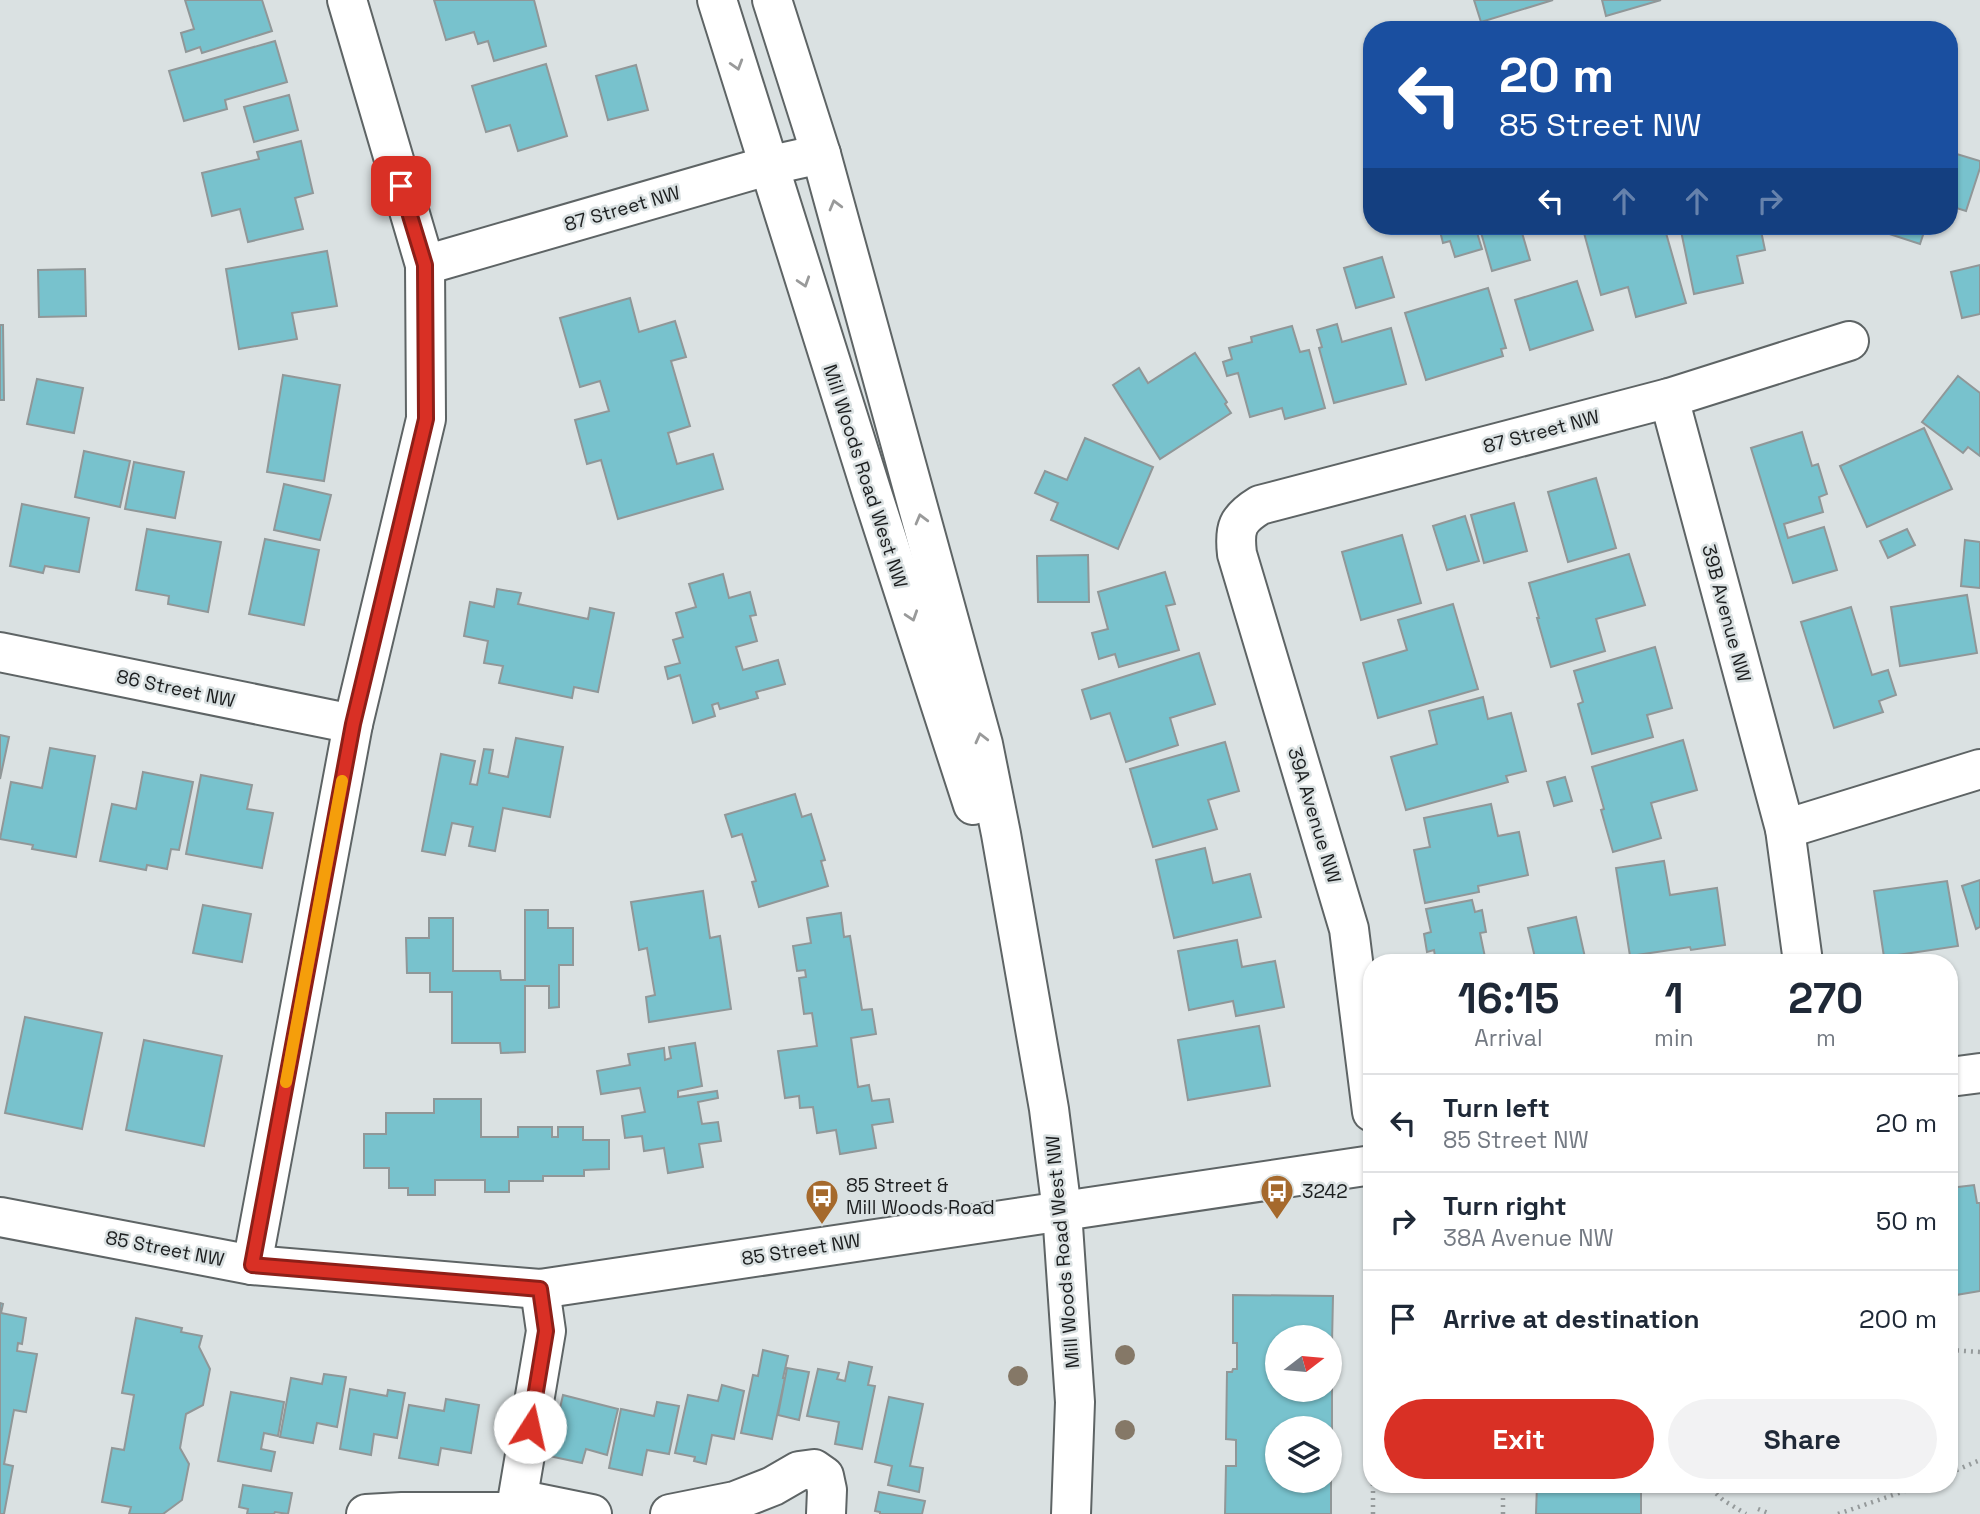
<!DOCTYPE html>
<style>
:root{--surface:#fff;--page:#f2f2f3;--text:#1f2937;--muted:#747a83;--line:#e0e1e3;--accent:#d93025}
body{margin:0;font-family:"Space Grotesk",sans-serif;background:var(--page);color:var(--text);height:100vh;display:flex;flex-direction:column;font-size:26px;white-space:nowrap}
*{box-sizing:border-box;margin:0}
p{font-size:23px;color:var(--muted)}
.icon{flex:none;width:38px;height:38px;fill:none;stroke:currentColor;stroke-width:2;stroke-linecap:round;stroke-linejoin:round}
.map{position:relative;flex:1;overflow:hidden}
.details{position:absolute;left:1363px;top:954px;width:595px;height:539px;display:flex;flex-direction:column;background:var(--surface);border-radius:28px;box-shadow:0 2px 5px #0004}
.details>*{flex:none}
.guide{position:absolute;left:1363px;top:21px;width:595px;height:214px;border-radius:28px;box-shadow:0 2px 5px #0004;background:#1a4fa0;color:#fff;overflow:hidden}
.needle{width:46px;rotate:74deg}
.controls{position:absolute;left:1265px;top:1325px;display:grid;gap:14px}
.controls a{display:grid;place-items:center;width:77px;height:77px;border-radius:50%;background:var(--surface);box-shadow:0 2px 5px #0004;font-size:35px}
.pin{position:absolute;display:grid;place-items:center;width:60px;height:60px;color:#fff;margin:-30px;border-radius:14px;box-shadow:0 4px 10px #0006}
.me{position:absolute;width:77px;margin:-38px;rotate:10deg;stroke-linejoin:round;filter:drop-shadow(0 0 5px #0008)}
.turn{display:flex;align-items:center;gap:24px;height:147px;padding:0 21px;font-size:32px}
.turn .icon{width:91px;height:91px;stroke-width:2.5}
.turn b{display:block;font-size:49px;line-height:60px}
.lanes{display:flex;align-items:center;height:66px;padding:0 21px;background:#0003;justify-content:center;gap:35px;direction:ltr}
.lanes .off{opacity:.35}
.eta{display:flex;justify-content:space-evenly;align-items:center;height:119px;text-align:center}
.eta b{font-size:42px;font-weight:700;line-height:49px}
.cta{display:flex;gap:14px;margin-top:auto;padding:14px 21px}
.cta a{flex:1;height:80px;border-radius:42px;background:var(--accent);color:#fff;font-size:28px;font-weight:700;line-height:80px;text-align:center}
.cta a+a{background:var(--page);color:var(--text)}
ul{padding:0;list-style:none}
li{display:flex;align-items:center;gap:21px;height:98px;padding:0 21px;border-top:2px solid var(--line)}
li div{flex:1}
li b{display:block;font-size:26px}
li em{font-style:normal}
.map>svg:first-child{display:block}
</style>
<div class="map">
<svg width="1980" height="1514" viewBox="0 0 1980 1514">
<rect width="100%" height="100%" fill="#dae1e2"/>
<!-- building -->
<g fill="#78c2cd" stroke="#909798" stroke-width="2">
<polygon points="185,0 262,0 272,31 202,53 200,47 186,52 181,33 194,29"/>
<polygon points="434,0 534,0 546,46 494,61 488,41 478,44 474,32 446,40"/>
<polygon points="1474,0 1553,0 1481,22"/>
<polygon points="1602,0 1661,0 1606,16"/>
<polygon points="275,41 287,82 225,100 227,109 184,121 169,71"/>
<polygon points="546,64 567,136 518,151 510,125 486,132 472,86"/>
<polygon points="636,65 648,110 608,120 596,76"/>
<polygon points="289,95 298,130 254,142 244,107"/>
<polygon points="301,141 313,193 295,198 303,229 248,242 240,209 212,216 202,173 259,159 257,152"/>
<polygon points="1950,152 1980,161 1980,168 1966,211 1950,206"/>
<polygon points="1444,226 1475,226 1482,249 1455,257 1450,241 1443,243 1439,227"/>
<polygon points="1490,226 1520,226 1530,260 1492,271 1480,229"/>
<polygon points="1607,226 1664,226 1686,303 1636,317 1628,287 1601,295 1584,233"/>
<polygon points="1680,226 1760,226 1765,250 1737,256 1743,283 1694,294"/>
<polygon points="1869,226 1926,226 1920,244 1868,227"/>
<polygon points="327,251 337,306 292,313 297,339 239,349 226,269"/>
<polygon points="1382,257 1394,297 1356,308 1344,268"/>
<polygon points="1980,265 1980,314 1962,318 1951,272"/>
<polygon points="85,269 86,316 39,317 38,270"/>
<polygon points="1577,281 1593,330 1530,350 1515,300"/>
<polygon points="1488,288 1506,348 1501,349 1503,356 1426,380 1405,313"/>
<polygon points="630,298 639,332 675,321 686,357 671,361 690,426 668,433 677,464 713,454 723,489 618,519 601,460 587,464 575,420 609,411 600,381 580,387 560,318"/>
<polygon points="1337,324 1342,342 1391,328 1406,384 1334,403 1319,348 1322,347 1317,330"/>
<polygon points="0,325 3,325 4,400 0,400"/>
<polygon points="1292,326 1300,352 1309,350 1325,408 1285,419 1282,408 1250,417 1238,373 1227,376 1223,362 1232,359 1229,348 1252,342 1251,337"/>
<polygon points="1195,353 1227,402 1225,404 1231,413 1160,459 1113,385 1139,368 1148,383"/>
<polygon points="283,375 340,385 324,481 267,472"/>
<polygon points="1958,376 1980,393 1980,456 1968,447 1963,453 1922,422"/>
<polygon points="37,379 83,388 74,433 27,424"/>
<polygon points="1924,428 1952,489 1867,527 1840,466"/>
<polygon points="1802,432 1812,466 1818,464 1827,494 1819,497 1823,512 1784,524 1788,538 1824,527 1837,570 1793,583 1751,448"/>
<polygon points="1085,438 1153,467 1118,549 1051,520 1058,503 1035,493 1045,471 1067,480"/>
<polygon points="84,451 130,461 120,507 75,497"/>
<polygon points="134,462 184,472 175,518 125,509"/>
<polygon points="1596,478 1616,548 1568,562 1548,492"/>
<polygon points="284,484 331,495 320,540 274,530"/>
<polygon points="1514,503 1527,551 1484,563 1471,515"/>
<polygon points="22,504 89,518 79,572 45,566 43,573 10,566"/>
<polygon points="1465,516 1479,561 1447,570 1433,526"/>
<polygon points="147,529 221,542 208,612 168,604 169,596 136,590"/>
<polygon points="1907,529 1915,545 1888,558 1880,541"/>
<polygon points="1402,535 1421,603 1361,620 1342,552"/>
<polygon points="265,539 319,550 304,625 249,614"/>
<polygon points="1965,540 1980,542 1980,588 1961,586"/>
<polygon points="1629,554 1645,605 1596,619 1605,651 1551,667 1537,618 1539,618 1529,583"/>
<polygon points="1088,555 1089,602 1038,602 1037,556"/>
<polygon points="1165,572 1175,604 1166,606 1179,650 1119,667 1115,654 1099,659 1092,633 1108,629 1098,592"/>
<polygon points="723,574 729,598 750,592 756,615 750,616 757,641 736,647 743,670 778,660 785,684 756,692 758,698 720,709 718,703 712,705 715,716 693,723 680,675 668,679 665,667 680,663 673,640 683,637 676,613 696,607 689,584"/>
<polygon points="497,589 521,593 518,604 588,619 590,608 614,613 598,692 574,687 572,698 499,683 503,666 484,663 488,641 464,636 470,602 494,607"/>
<polygon points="1967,595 1977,653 1900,666 1891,607"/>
<polygon points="1453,604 1478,689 1378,718 1363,663 1407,650 1398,620"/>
<polygon points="1851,607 1872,675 1888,670 1896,695 1879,701 1883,712 1834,728 1801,622"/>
<polygon points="1655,647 1672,708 1647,715 1653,737 1592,754 1578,704 1583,702 1574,671"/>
<polygon points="1199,653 1215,704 1170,718 1178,745 1126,762 1110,713 1091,719 1082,690"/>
<polygon points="1483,697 1488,719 1511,713 1526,771 1506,776 1508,782 1406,810 1391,757 1437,744 1429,711"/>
<polygon points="0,735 9,737 0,779"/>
<polygon points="516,738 563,747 550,817 503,808 495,851 469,846 473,827 452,823 445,855 422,851 441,754 475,761 470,784 477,785 484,749 493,750 489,773 508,777"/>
<polygon points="1683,740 1697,790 1651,803 1661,838 1613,852 1601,810 1604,809 1592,767"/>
<polygon points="1225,742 1239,791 1208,800 1217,829 1153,847 1130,769"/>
<polygon points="50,748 95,756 76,857 32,849 33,845 0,839 11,782 42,788"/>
<polygon points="143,772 193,782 179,850 171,849 167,869 147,865 146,870 100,861 112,804 136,809"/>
<polygon points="201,775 252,785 247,809 273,813 262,868 186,854"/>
<polygon points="1565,777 1572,801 1554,806 1547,782"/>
<polygon points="795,794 802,817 811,814 825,860 821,861 828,886 759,907 752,882 756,881 742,834 732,837 725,815"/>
<polygon points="1491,804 1498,836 1519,832 1528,875 1478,886 1479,892 1425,903 1414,850 1430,847 1424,818"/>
<polygon points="1205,848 1213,883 1250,874 1261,917 1174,938 1156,860"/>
<polygon points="1664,861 1670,895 1717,888 1725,945 1691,950 1690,947 1630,956 1616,868"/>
<polygon points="1980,880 1980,927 1976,929 1962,886"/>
<polygon points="1947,881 1958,946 1884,957 1874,891"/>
<polygon points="703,891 710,938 720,936 731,1009 649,1022 646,997 655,995 647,948 639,950 631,902"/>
<polygon points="1472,900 1475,912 1482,910 1486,932 1480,933 1486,962 1436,962 1434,950 1427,952 1424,934 1431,932 1426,909"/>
<polygon points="203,905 251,914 242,962 193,953"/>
<polygon points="525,910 548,910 548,928 573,928 573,965 559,965 559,1007 549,1008 549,986 525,986 525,1052 501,1053 500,1043 452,1043 452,992 430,992 430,973 407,973 406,938 429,938 429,918 453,918 453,971 500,971 501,980 525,980"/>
<polygon points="841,913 844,937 850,936 862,1010 872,1009 876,1034 851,1038 858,1087 869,1085 872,1101 889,1099 893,1122 872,1125 876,1148 840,1154 836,1130 817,1133 813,1107 800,1108 799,1096 785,1098 778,1051 817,1046 812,1013 804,1014 799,978 806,977 805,970 797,971 793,946 811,943 807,918"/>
<polygon points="1576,917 1586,962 1536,962 1528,928"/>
<polygon points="1237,940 1242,967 1275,961 1284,1007 1236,1016 1233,1001 1189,1010 1178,951"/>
<polygon points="1713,955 1714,962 1654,962"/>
<polygon points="25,1017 102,1033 82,1129 5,1113"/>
<polygon points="1259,1026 1270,1086 1188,1100 1178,1040"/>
<polygon points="144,1040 222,1056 204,1146 126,1130"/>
<polygon points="695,1043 702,1086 678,1091 678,1097 717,1091 718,1098 698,1102 702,1124 718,1122 721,1141 699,1144 703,1167 668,1173 664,1148 644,1151 642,1136 625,1138 622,1116 645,1112 640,1088 601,1094 597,1071 630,1065 628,1054 664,1048 665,1060 671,1058 669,1047"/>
<polygon points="434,1099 481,1099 481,1137 518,1137 518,1127 552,1127 552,1137 558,1137 558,1127 583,1127 583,1140 609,1140 609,1169 584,1170 584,1176 543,1176 543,1181 509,1181 509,1192 485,1192 485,1180 435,1180 435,1195 408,1195 408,1188 389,1188 389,1168 364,1168 364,1134 386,1134 386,1113 434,1113"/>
<polygon points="1974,1185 1977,1203 1980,1203 1980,1291 1950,1296 1950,1188"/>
<polygon points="1233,1295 1333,1296 1332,1343 1330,1343 1330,1337 1278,1337 1278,1390 1330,1390 1330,1371 1332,1371 1332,1440 1330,1440 1330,1428 1278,1428 1278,1480 1330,1480 1331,1468 1331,1514 1225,1514 1226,1466 1236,1466 1236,1440 1226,1439 1227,1372 1232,1372 1233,1369 1237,1369 1237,1343 1233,1343"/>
<polygon points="0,1303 3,1304 1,1313 26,1318 22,1344 18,1343 17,1351 37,1354 26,1412 14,1410 4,1464 13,1466 4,1514 0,1514"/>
<polygon points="136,1318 182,1328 181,1332 202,1336 199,1347 210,1369 203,1405 186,1414 180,1448 189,1464 182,1500 163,1514 129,1514 131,1507 102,1502 112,1448 124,1450 134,1395 122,1393"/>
<polygon points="763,1350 788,1356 783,1378 785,1378 772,1439 741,1433 753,1375 758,1376"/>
<polygon points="849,1362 872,1367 868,1385 875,1386 862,1449 835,1444 839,1422 807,1416 818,1369 839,1373 837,1379 845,1381"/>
<polygon points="787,1368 809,1372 799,1420 778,1415"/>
<polygon points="324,1374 346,1377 337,1427 317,1423 313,1443 280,1437 291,1378 322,1384"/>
<polygon points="722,1385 744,1391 734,1439 712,1435 706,1464 694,1461 695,1457 675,1453 688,1395 718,1401"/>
<polygon points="350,1389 387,1396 388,1390 405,1393 397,1438 374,1434 371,1455 340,1449"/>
<polygon points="231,1392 284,1402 278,1436 264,1433 261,1449 275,1452 271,1471 218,1461"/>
<polygon points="563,1395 618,1409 607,1455 586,1449 582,1463 549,1456"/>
<polygon points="889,1397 923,1404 910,1466 923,1468 919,1492 888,1485 892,1466 875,1462"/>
<polygon points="446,1399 479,1405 471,1453 441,1448 438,1465 399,1458 409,1405 444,1411"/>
<polygon points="657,1402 679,1406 669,1454 647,1450 642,1475 609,1468 621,1409 654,1416"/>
<polygon points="1537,1484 1641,1484 1641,1514 1536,1514"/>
<polygon points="243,1485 292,1493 288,1514 275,1512 274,1514 247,1514 248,1509 239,1507"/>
<polygon points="879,1492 925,1501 922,1514 880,1514 880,1512 875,1511"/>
</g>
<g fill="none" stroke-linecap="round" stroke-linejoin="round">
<defs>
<g id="street">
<polyline points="425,265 767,166 821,154"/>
<polyline points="1669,398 1785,829 1803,962"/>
<polyline points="0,652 353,724"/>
<polyline points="1785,829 1980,769"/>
<path d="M1372,1112l-23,-183 -112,-375c-3,-26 0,-35 23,-49l409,-107 180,-57"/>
<polyline points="252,1265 353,724 426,419 425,265 347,0"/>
<polyline points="518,1499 592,1514"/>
<polyline points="366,1514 402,1512 515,1512"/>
<polyline points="515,1514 546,1331 540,1289"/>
<polyline points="670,1514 735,1501 773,1486 799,1471 814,1469 824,1476 827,1490 826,1514"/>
</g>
<g id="secondary">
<polyline points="717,0 872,493 973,805"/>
<polyline points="772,0 821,154 983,744 1001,834 1049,1109 1062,1211 1075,1402 1071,1514"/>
<polyline points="1950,1077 1980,1073"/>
<polyline points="0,1217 252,1265 540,1289 1372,1165"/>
</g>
</defs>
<!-- street casing -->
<use href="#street" stroke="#5e6465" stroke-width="42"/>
<!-- secondary casing -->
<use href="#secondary" stroke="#5e6465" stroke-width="42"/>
<!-- path -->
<g stroke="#959a9b" stroke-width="4.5" stroke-dasharray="2 5" stroke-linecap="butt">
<polyline points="1950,1350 1980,1352"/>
<polyline points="1950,1473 1980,1460"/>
<polyline points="1706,1484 1723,1500 1746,1514"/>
<polyline points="1758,1509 1771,1514"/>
<polyline points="1373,1514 1373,1484"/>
<polyline points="1503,1514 1503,1484"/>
<polyline points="1838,1514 1925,1484"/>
</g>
<!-- street -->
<use href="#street" stroke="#fff" stroke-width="38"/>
<!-- secondary -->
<use href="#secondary" stroke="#fff" stroke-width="38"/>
</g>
<!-- trees -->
<g fill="#857867">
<circle cx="1125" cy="1355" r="10"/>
<circle cx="1018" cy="1376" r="10"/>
<circle cx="1125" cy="1430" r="10"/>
</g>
<!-- one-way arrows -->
<defs><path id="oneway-chevron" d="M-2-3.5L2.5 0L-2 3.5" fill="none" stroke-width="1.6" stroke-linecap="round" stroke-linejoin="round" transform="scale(1.75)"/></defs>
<g stroke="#999a9a">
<use href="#oneway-chevron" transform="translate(737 65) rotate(73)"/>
<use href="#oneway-chevron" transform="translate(835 205) rotate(-105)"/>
<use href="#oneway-chevron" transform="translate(804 282) rotate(72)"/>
<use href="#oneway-chevron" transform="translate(921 519) rotate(-105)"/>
<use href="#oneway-chevron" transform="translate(912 616) rotate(72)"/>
<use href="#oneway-chevron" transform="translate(981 738) rotate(-104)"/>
</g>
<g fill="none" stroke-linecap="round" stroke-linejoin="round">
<defs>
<polyline id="route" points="401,186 425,265 426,419 353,724 252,1265 540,1289 546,1331 530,1427"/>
</defs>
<!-- route casing -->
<use href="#route" stroke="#8d1f18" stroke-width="18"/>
<!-- route -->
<use href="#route" stroke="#d93025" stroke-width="12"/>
<!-- slow -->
<polyline stroke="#f59e0b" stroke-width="12" points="286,1082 342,781"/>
</g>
<!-- icons -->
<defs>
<symbol id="bus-pin" viewBox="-11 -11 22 30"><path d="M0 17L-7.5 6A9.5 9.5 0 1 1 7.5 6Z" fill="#a5692c" stroke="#dae1e2"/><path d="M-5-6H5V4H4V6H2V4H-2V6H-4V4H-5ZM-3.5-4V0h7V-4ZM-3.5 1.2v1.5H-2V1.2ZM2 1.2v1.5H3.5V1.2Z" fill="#fff"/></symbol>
</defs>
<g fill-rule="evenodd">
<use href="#bus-pin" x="1258" y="1172" width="38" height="52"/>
<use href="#bus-pin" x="803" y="1177" width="38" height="52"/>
</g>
<g text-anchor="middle" stroke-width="5" stroke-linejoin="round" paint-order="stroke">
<!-- street labels -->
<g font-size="19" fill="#1c1e1f" stroke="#dae1e2">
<text transform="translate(622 208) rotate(-16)" y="7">87 Street NW</text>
<text transform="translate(1541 431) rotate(-15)" y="7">87 Street NW</text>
<text transform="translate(866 476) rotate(72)" y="7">Mill Woods Road West NW</text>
<text transform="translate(1727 613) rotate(75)" y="7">39B Avenue NW</text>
<text transform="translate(176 688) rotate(12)" y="7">86 Street NW</text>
<text transform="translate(1315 815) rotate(73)" y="7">39A Avenue NW</text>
<text transform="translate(165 1248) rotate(11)" y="7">85 Street NW</text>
<text transform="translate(801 1249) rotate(-9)" y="7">85 Street NW</text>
<text transform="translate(1062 1252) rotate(-95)" y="7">Mill Woods Road West NW</text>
</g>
<!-- poi labels -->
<g font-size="19" fill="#1c1e1f" stroke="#dae1e2" text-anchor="start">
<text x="846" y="1192">85 Street &amp;<tspan x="846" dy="22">Mill Woods Road</tspan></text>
<text x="1302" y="1198">3242</text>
</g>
</g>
</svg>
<div class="controls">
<a><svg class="needle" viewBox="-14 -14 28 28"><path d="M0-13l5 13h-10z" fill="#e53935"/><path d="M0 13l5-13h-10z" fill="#747a83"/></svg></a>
<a><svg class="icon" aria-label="layers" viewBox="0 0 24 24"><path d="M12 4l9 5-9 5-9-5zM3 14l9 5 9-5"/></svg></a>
</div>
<div class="pin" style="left:401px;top:186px;background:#d93025"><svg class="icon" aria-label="arrive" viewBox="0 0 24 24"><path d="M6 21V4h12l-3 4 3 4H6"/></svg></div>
<svg class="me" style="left:530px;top:1427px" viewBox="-20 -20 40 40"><circle r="19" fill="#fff"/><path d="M0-13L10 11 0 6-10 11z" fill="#d93025"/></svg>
<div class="guide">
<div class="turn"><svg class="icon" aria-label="left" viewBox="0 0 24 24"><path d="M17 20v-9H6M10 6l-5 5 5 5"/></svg><div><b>20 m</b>85 Street NW</div></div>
<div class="lanes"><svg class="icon" aria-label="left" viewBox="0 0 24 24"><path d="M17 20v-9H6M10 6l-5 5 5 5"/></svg><svg class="icon off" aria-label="ahead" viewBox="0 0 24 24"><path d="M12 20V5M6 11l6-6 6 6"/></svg><svg class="icon off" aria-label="ahead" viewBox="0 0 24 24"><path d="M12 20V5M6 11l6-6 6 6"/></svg><svg class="icon off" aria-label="right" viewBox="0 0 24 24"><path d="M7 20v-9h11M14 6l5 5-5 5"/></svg></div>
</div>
<section class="details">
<div class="eta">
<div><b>16:15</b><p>Arrival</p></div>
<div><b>1</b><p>min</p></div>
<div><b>270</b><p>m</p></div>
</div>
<ul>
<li><svg class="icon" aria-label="left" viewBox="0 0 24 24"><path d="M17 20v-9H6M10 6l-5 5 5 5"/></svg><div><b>Turn left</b><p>85 Street NW</p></div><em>20 m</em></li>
<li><svg class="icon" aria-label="right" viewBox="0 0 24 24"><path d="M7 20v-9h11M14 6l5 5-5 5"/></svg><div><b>Turn right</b><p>38A Avenue NW</p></div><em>50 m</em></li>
<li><svg class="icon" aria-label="arrive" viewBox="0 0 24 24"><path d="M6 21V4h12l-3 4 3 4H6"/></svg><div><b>Arrive at destination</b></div><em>200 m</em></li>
</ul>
<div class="cta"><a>Exit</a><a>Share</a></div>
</section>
</div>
